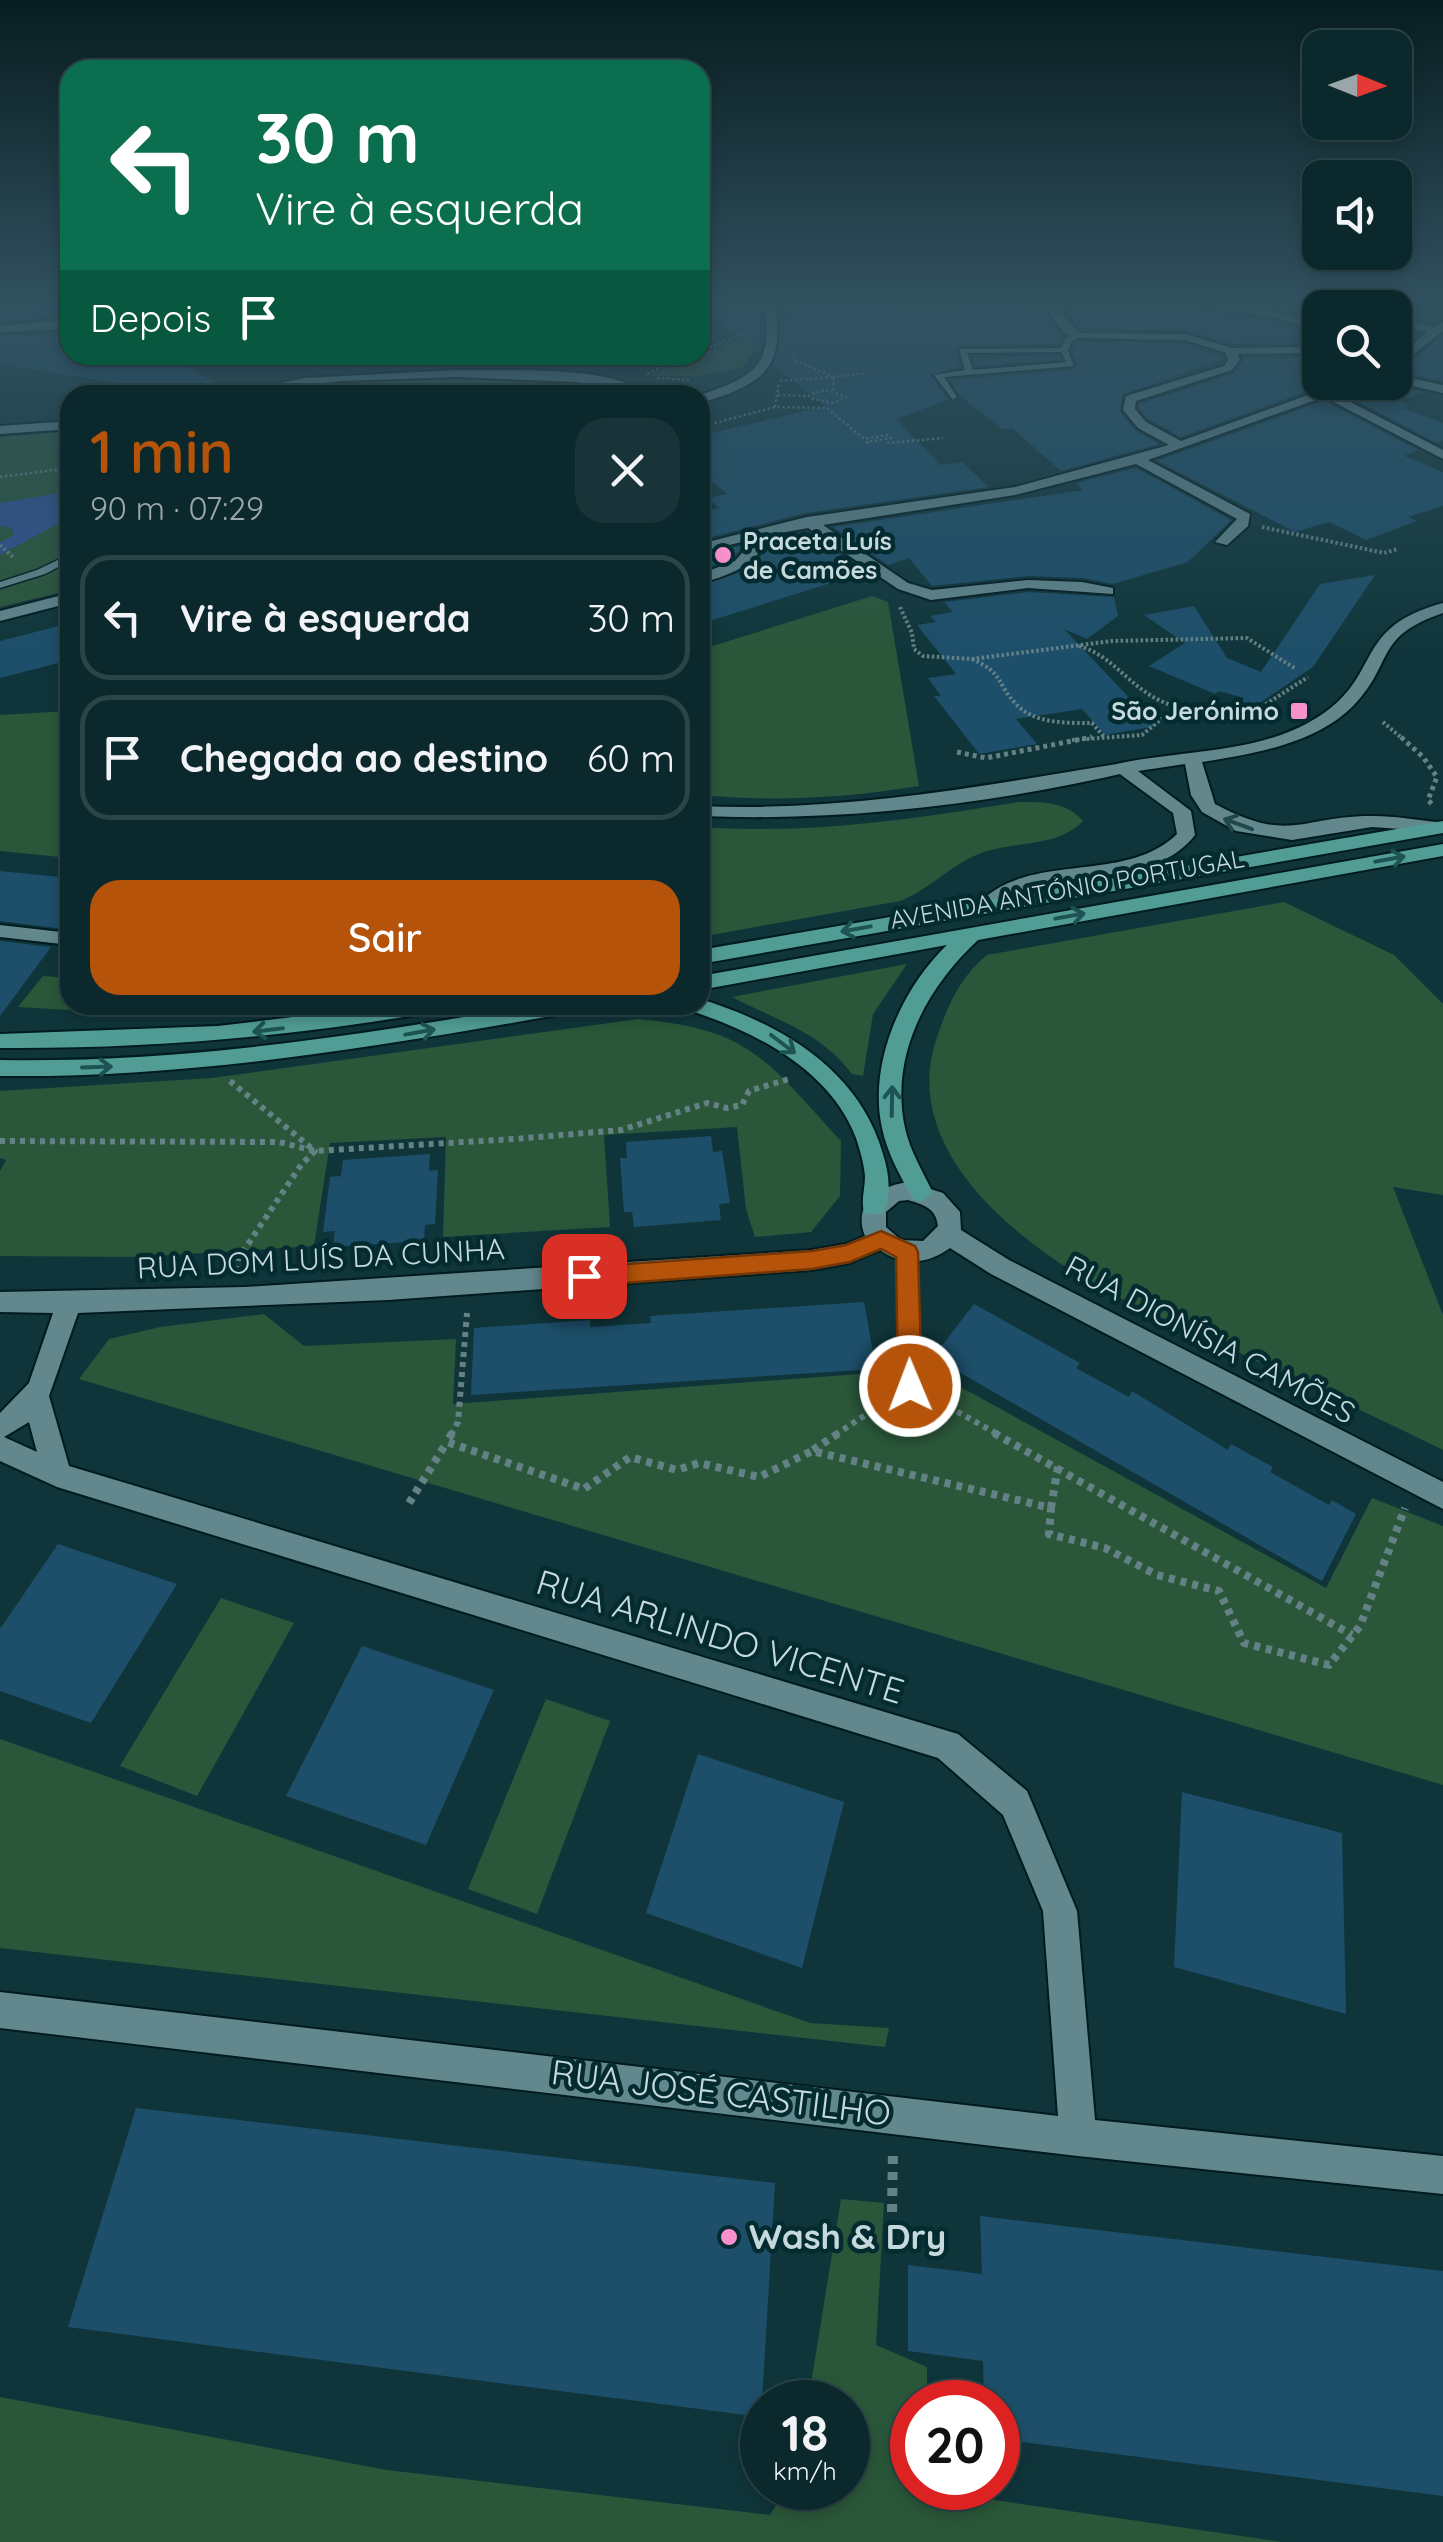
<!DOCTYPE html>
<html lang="pt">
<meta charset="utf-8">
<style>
:root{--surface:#0b282c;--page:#193438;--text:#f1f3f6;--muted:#9aa6a9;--line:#2b4448;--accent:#b45309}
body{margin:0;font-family:Quicksand,sans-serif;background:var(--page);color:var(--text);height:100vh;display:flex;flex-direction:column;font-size:38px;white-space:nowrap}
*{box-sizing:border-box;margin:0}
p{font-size:32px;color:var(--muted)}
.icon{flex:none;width:55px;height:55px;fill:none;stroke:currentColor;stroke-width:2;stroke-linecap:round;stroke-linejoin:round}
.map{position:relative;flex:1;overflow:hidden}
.side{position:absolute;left:60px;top:385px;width:650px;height:630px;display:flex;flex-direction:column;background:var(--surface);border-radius:30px;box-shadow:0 5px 15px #0003,0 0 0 2px var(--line)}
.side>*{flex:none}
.banner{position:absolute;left:60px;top:60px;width:650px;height:305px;border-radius:30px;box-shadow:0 5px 15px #0003,0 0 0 2px var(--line);background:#0b6e4f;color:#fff;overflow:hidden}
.needle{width:65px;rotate:91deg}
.tools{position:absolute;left:1302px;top:30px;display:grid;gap:20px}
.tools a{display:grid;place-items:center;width:110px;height:110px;border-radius:20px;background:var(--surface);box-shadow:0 5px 15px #0003,0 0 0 2px var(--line);font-size:50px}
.speed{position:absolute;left:740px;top:2380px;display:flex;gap:20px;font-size:50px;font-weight:700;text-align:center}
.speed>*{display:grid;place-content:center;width:130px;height:130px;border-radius:50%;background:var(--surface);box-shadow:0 5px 15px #0003,0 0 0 2px var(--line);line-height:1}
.speed small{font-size:25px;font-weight:400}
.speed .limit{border:15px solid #d22;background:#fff;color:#111}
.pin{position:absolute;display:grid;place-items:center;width:85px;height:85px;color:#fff;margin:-42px;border-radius:20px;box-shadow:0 5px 15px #0006}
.me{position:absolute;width:110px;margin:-55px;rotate:359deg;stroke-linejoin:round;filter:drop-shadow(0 0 8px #0008)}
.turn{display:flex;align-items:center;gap:35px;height:210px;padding:0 30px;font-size:45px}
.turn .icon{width:130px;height:130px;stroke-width:2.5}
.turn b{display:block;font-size:70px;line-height:85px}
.then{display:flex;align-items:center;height:95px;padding:0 30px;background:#0003;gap:20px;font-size:38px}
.round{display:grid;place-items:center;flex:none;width:105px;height:105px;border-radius:30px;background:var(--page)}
.headline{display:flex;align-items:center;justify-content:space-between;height:170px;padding:0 30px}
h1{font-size:60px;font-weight:600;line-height:75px;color:var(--accent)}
.cta{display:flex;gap:20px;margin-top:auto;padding:20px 30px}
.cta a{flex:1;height:115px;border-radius:30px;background:var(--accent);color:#fff;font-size:40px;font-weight:600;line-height:115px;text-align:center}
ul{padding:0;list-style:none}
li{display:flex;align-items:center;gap:30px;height:125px;margin:0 20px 15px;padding:0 10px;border:5px solid var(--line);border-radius:30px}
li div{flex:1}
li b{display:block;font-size:38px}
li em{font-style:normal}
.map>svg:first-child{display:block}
</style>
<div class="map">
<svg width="1443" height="2542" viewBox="0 0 1443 2542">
<rect width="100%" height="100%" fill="#0f353a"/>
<!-- green -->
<g fill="#2a5739">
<polygon points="756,331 753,353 743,367 701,376 649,376"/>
<polygon points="431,378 533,381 624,395 257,395 315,385"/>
<polygon points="70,431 70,590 0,607 0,437"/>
<path d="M872,596l16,6 31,184c-73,12 -145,16 -219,9v-145z"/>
<polygon points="70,711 70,858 0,851 0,715"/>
<path d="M1020,802c24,0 47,0 63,19 -28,29 -73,18 -109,35 -26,12 -46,34 -74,45l-200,36v-110c109,8 213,-8 320,-25z"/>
<path d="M1284,902l110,53 49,49v191l-50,-8 50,128v135c-68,-33 -137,-66 -205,-98 -50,-24 -104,-44 -151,-72 -82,-48 -187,-137 -150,-243 11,-32 23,-60 50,-82z"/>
<path d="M907,964l-34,50 -10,62 -11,-2c-31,-42 -76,-54 -120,-77z"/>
<polygon points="43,976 70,978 70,1005 265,1005 138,1014 18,1007"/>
<path d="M638,1019c114,10 130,43 203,122l-1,55 -29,36 -56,5 -9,-28 -9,-82 -133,8 6,92 -167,10 3,-100 -116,6 -16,103 -174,11 -140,-1v-85l6,-11 -6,-2v-67l212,-13z"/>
<polygon points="264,1314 304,1346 456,1339 453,1404 928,1369 1326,1588 1372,1498 1443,1526 1443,1785 79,1379 109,1339 160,1327"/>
<polygon points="221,1598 294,1623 197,1796 120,1766"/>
<polygon points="546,1699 610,1721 537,1914 468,1889"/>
<polygon points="0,1739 810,2023 889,2028 885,2047 0,1948"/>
<polygon points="841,2199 884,2203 876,2345 927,2367 927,2402 912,2402 912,2488 1282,2542 0,2542 0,2397 387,2470 770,2515 787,2488 848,2488 848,2402 808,2402"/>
</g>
<!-- water -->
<polygon fill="#315294" points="70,491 70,517 0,555 0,542 14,535 11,528 0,526 0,503"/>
<!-- building -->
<g fill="#1d4f6a">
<polygon points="45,302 70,302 70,319 45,317 0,322 0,310"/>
<polygon points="700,302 730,302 761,311 759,353 700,307"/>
<polygon points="788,302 910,302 907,306 1043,310 1063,336 1059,344 959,345 955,350 960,367 930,375 948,400 896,419 941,465 962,462 989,487 806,513 700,540 700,512 719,508 708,498 727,494 700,471 700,436 825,406 773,365 780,344 780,317 791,320"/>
<polygon points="1320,302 1320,321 1275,307 1239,304"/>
<polygon points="1130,307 1194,309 1271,321 1320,335 1320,343 1233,344 1186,330 1081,329 1064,310"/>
<polygon points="70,333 70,355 86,355 94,366 138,355 172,355 225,391 219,395 149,395 149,388 0,364 0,336"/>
<polygon points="1443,336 1443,381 1398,372"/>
<polygon points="1078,342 1184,344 1224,359 1122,395 1120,412 1136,431 1159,444 1061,471 1012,428 1002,429 960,396 951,380 1074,370 1078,365 1072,350"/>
<polygon points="1059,356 1060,359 976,366 972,357"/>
<polygon points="1320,357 1320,382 1332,382 1181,437 1148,419 1139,408 1139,404 1233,374 1243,358"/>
<polygon points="1367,382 1395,398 1395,386 1424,392 1400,401 1410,405 1402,408 1443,423 1443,440 1437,443 1344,394"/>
<polygon points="1324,401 1418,450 1404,456 1443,472 1443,506 1408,517 1417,521 1366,540 1329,522 1295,532 1157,461"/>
<polygon points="1136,468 1231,520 1188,562 1113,584 1082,578 1028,576 932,586 909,558 888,565 833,527 1083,490 1076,483"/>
<polygon points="807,532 866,572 700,624 700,586 744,571 760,557 772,538"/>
<polygon points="744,545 733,558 700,570 700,555"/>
<polygon points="1375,575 1313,667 1227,725 1244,698 1219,691 1215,694 1149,666 1185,643 1144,615 1194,606 1227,658 1261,672 1320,584"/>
<polygon points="1028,592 1114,597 1118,616 1087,639 1064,629 1156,726 1105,735 1082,709 1016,719 1037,744 979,754 934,696 941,696 928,678 956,674 917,625 936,622 930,616 953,612 944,602"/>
<polygon points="70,623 70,660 0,678 0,641"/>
<polygon points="0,871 70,878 70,921 64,929 0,921"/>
<polygon points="0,941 51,947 0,1016"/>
<polygon points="711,1136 713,1152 722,1151 730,1203 719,1204 721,1220 634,1227 632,1212 624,1212 620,1158 627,1158 626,1142"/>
<polygon points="430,1154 429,1171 438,1170 435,1224 425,1225 424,1241 333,1247 335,1231 323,1232 330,1177 341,1176 343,1160"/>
<polygon points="864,1302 876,1369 471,1395 474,1328 590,1320 590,1327 651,1323 650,1316"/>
<polygon points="974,1304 1080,1363 1076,1368 1129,1397 1132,1391 1228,1450 1231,1444 1273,1467 1270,1472 1329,1505 1332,1500 1356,1514 1322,1581 933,1357"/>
<polygon points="58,1544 177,1584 91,1723 0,1691 0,1629"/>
<polygon points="362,1646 494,1690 426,1845 286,1796"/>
<polygon points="698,1754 844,1802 802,1968 646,1913"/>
<polygon points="1182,1792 1342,1833 1346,2014 1174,1967"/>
<polygon points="136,2108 775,2183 761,2417 68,2327"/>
<polygon points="980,2216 1443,2271 1443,2496 998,2439 998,2402 984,2402 983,2361 908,2351 908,2265 982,2274"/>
</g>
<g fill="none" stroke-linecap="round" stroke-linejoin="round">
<defs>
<g id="lane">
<path d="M1077,334l4,2 -9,5 -4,9 6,16 -130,11 13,20 -4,3 -19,-25 31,-5 -6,-21 102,-1 5,-10zM1061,352l5,10 -93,8 -6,-17z"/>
<polygon points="70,554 70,561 45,574 0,588 0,582 37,570"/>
<polygon points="907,1245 913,1247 916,1252 919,1386 917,1392 910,1394 903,1392 901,1386 898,1252 901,1247"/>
</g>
<g id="street">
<path d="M764,302h10c13,67 -12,83 -74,101v-8c57,-19 74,-31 64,-93z"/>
<path d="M951,302h127l-23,3 24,28 107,1 46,14 88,-1v6l-82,1 2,6 -8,10 -96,31 -1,8 11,13 35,19 163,-59h19l-28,12 108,56v9l-119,-62 -176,63 102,54 -2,12 -21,19 -12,-3 22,-23 -101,-55 -121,31 -192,30 85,58 24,7 96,-10 54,2 31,6v6l-85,-6 -97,12 -33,-11 -90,-61 -38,7c-14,31 -39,40 -70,48v-9l35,-13 19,-22 -54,13v-8l107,-27 208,-30 154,-42 -31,-17 -15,-18 3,-14 98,-30 4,-6 -2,-7 -41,-13 -112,-2 -10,-6 -19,-27z"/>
<polygon points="1176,302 1274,311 1320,325 1320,332 1272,317"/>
<polygon points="1395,318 1433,327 1443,322 1443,331 1395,369 1395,359 1427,332 1395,324"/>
<polygon points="45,321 70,323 70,329 0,332 0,326"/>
<path d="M457,370c51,1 152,-6 194,25l-75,-13 -119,-5 -115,4 -119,14 81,-17z"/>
<polygon points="1395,375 1443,385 1443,393 1395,382"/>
<polygon points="70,421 70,429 0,434 0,426"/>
<polygon points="70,593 70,603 0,621 0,611"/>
<path d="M1123,763l9,5 -3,4c-137,32 -288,50 -429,44v-10c144,6 282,-20 423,-43z"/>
<polygon points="0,925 70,933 70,945 0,937"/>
<path d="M908,1182l35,11 17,19 1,18 48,30 434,222v27l-452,-235 -41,-26c-22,16 -47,19 -70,2l-30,13 -38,7 -424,30 -310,13 -29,83 20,70 889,268 69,57 50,120 18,209 348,36v38l-365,-38 -1078,-128v-36l1058,124 -15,-205 -40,-96 -65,-57 -881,-271 -57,-26v-48l29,-30 24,-70 -53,-1v-20l245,-5 567,-37 34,-6 19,-8c-13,-33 14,-50 43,-54zM908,1200c16,5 28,8 30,26l-15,15 -22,-1 -15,-13v-15l13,-11zM29,1422l8,30 -33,-15z"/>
</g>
<path id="secondary" d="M1443,603v10c-70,24 -48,49 -89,92 -38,39 -101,49 -152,57l13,42c76,41 87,11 159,12 21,0 42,4 63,6l6,2v8l-71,-5 -80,13 -56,-9 -34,-19 -11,-17 -6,-31 -47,7 53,40 4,24c-36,46 -101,36 -152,50 -20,6 -44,30 -64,25l-3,-4c51,-57 148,-20 201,-72l-4,-21 -56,-41v-8c67,-15 147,-9 207,-51 58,-41 30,-86 119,-110z"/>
<g id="primary">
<polygon points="1443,821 1443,833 700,964 700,950"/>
<path d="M1443,844v12l-465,84c-51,47 -89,116 -73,188 5,23 18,44 28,65l-12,9 -8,-3c-12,-22 -26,-46 -31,-71 -14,-64 19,-139 65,-183l-247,45v-14z"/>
<path d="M700,999c79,24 159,70 183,155 6,19 9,42 0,60h-18c-5,-11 0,-24 0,-38 -1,-12 -5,-26 -9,-38 -26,-69 -102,-107 -168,-128l-4,-5h16z"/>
<path d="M392,1005h53l-11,7c-144,25 -288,37 -434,36v-14l218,-8z"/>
<path d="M534,1005h51l-11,7c-191,34 -379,66 -574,64v-16c181,3 356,-24 534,-55z"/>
</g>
</defs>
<!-- lane casing -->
<use href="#lane" stroke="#011b1f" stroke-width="3"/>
<!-- street casing -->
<use href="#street" stroke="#011b1f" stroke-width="4"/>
<!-- secondary casing -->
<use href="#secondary" stroke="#011b1f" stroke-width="4"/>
<!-- primary casing -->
<use href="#primary" stroke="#011b1f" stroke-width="4"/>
<!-- path-far5 -->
<g stroke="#648286" stroke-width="2.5" stroke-dasharray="2.5 2.5" stroke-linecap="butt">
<polyline points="700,351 747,332"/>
<polyline points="793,356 796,361 834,377 868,373"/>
<polyline points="647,374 689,355"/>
<polyline points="657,378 689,380"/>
<polyline points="780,381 834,377 833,390"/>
<polygon points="826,390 846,397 834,403 813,399 814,393"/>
<polyline points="778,395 811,396"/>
<polyline points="775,407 779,383"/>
<polyline points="700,427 775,407 827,408 864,439 887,435 891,438 867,442 871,445"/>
<polyline points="887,443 943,438"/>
<polyline points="0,477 70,468"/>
</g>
<!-- path-far4 -->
<g stroke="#648286" stroke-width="4" stroke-dasharray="2.5 2.5" stroke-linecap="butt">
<polyline points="1262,527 1384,553 1398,549"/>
<polyline points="0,545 14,558"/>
<polyline points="900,607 912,633 914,649 923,656 972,659 1112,641 1247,638 1296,669"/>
<path d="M1079,646c31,9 45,33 71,49 31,20 80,21 116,22"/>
<path d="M972,659c33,15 23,23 44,45 18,20 51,19 76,19l13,15"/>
<polyline points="1383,722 1404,740"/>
<polyline points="1072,740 1142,735 1172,710 1209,712 1213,708 1263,706 1308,677"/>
</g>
<!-- path-far3 -->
<g stroke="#648286" stroke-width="5" stroke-dasharray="4 4" stroke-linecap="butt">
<polyline points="1401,737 1423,757 1437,777 1428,800 1432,804"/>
<polyline points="957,752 986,758 1092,737"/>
</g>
<!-- path-far2 -->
<g stroke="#648286" stroke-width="6" stroke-dasharray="5 5" stroke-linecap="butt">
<polyline points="230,1081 315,1151 301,1165 238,1259 235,1273"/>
<polyline points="0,1141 279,1142 315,1151 514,1139 621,1130 707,1103 727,1108 742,1105 749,1091 789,1079"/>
<polyline points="931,1397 999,1435"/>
<polyline points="451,1435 458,1422 467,1313"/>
<polyline points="835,1435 890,1399"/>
</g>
<!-- path-far1 -->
<g stroke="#648286" stroke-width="8" stroke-dasharray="6 6" stroke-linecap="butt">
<polyline points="452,1433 447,1442 584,1489 630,1457 677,1470 699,1463 759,1477 812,1451 1051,1508 1049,1534 1105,1548 1157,1575 1219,1591 1244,1643 1329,1665 1360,1626 1405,1508"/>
<polyline points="994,1433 1352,1635"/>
<polyline points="813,1450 839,1433"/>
<polyline points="409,1503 447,1442"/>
<polyline points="1051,1508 1058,1466"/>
</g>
<!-- path -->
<polyline stroke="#648286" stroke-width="10" stroke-dasharray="8 8" stroke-linecap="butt" points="892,2212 893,2149"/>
<!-- lane -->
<use href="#lane" fill="#62888e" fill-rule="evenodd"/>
<!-- street -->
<use href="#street" fill="#62888e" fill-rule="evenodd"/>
<!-- secondary -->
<use href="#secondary" fill="#62888e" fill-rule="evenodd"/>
<!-- primary -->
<use href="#primary" fill="#519d95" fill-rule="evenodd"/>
</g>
<!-- one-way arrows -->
<defs><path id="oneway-shaft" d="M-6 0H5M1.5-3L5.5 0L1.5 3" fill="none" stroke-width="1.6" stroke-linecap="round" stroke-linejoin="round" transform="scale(2.5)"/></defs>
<use stroke="#20474c" href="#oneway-shaft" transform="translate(1238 824) rotate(-160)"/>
<g stroke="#1e5353">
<use href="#oneway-shaft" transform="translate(1390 859) rotate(-10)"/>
<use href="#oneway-shaft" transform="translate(1070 916) rotate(-10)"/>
<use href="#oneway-shaft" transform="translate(856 929) rotate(170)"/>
<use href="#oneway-shaft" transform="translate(268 1030) rotate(173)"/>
<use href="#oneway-shaft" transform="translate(420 1032) rotate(-10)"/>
<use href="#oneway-shaft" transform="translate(783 1044) rotate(37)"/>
<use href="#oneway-shaft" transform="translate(97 1067) rotate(-2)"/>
<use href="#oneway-shaft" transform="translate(892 1101) rotate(-89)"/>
</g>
<!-- sky -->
<linearGradient id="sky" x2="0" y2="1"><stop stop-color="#081d20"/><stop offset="0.46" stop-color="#315160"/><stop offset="1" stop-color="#315160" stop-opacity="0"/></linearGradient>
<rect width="1443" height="658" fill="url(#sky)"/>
<!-- route -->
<polygon fill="#b45309" stroke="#753606" stroke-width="2.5" points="881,1231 915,1246 918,1252 922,1386 918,1393 901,1393 898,1386 896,1257 881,1249 850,1262 812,1269 584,1286 572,1276 584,1267 812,1251 846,1245"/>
<!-- markers -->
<g fill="#f890cc" stroke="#032b30" stroke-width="4">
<circle cx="723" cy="555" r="10"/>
<rect x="1289" y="701" width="20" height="20" rx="5"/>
<circle cx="729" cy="2237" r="10"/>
</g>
<g text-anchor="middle" stroke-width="9" stroke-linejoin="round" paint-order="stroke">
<!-- far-poi labels -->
<g font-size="25" font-weight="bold" fill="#c5d9dc" stroke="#032b30" text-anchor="start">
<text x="743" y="550">Praceta Luís<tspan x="743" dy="29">de Camões</tspan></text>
<text x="1279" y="720" text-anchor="end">São Jerónimo</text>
</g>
<!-- far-street labels -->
<g font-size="25" fill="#c5d9dc" stroke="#032b30">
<text transform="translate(1067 889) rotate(-10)" y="9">AVENIDA ANTÓNIO PORTUGAL</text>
</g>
<!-- street labels -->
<g font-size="30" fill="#c5d9dc" stroke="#032b30">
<text transform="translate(321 1259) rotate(-3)" y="10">RUA DOM LUÍS DA CUNHA</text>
<text transform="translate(1210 1340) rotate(28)" y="10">RUA DIONÍSIA CAMÕES</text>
</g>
<!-- near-street labels -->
<g font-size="35" fill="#c5d9dc" stroke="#032b30">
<text transform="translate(720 1637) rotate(17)" y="12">RUA ARLINDO VICENTE</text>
<text transform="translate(721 2093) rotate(7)" y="12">RUA JOSÉ CASTILHO</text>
</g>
<!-- near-poi labels -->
<g font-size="35" font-weight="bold" fill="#c5d9dc" stroke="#032b30" text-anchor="start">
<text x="749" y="2249">Wash &amp; Dry</text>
</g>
</g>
</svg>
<div class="tools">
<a><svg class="needle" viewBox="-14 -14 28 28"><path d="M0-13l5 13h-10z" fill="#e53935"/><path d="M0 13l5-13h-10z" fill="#9aa6a9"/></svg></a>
<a><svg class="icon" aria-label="sound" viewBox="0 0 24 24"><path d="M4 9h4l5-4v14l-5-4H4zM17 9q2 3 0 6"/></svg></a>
<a><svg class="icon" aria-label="search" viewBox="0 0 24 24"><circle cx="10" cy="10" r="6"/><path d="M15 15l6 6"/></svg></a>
</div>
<div class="speed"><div>18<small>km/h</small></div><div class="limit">20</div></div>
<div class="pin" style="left:584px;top:1276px;background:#d93025"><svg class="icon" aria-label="arrive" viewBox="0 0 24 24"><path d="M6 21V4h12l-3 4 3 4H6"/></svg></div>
<svg class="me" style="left:910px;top:1386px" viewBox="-20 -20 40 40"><circle r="17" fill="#b45309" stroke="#fff" stroke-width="3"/><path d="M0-11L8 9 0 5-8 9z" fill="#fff"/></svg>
<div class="banner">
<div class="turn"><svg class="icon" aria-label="left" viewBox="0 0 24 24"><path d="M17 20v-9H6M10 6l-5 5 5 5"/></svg><div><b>30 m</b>Vire à esquerda</div></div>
<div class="then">Depois<svg class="icon" aria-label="arrive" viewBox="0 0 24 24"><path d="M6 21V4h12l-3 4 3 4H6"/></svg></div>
</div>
<section class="side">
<div class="headline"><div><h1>1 min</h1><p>90 m · 07:29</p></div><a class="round"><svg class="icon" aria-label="close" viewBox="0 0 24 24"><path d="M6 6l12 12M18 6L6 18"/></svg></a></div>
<ul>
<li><svg class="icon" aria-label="left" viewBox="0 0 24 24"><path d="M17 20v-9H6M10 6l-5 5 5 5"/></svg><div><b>Vire à esquerda</b></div><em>30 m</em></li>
<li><svg class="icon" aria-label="arrive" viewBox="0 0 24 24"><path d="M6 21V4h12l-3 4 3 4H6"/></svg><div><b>Chegada ao destino</b></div><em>60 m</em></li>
</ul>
<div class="cta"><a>Sair</a></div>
</section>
</div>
